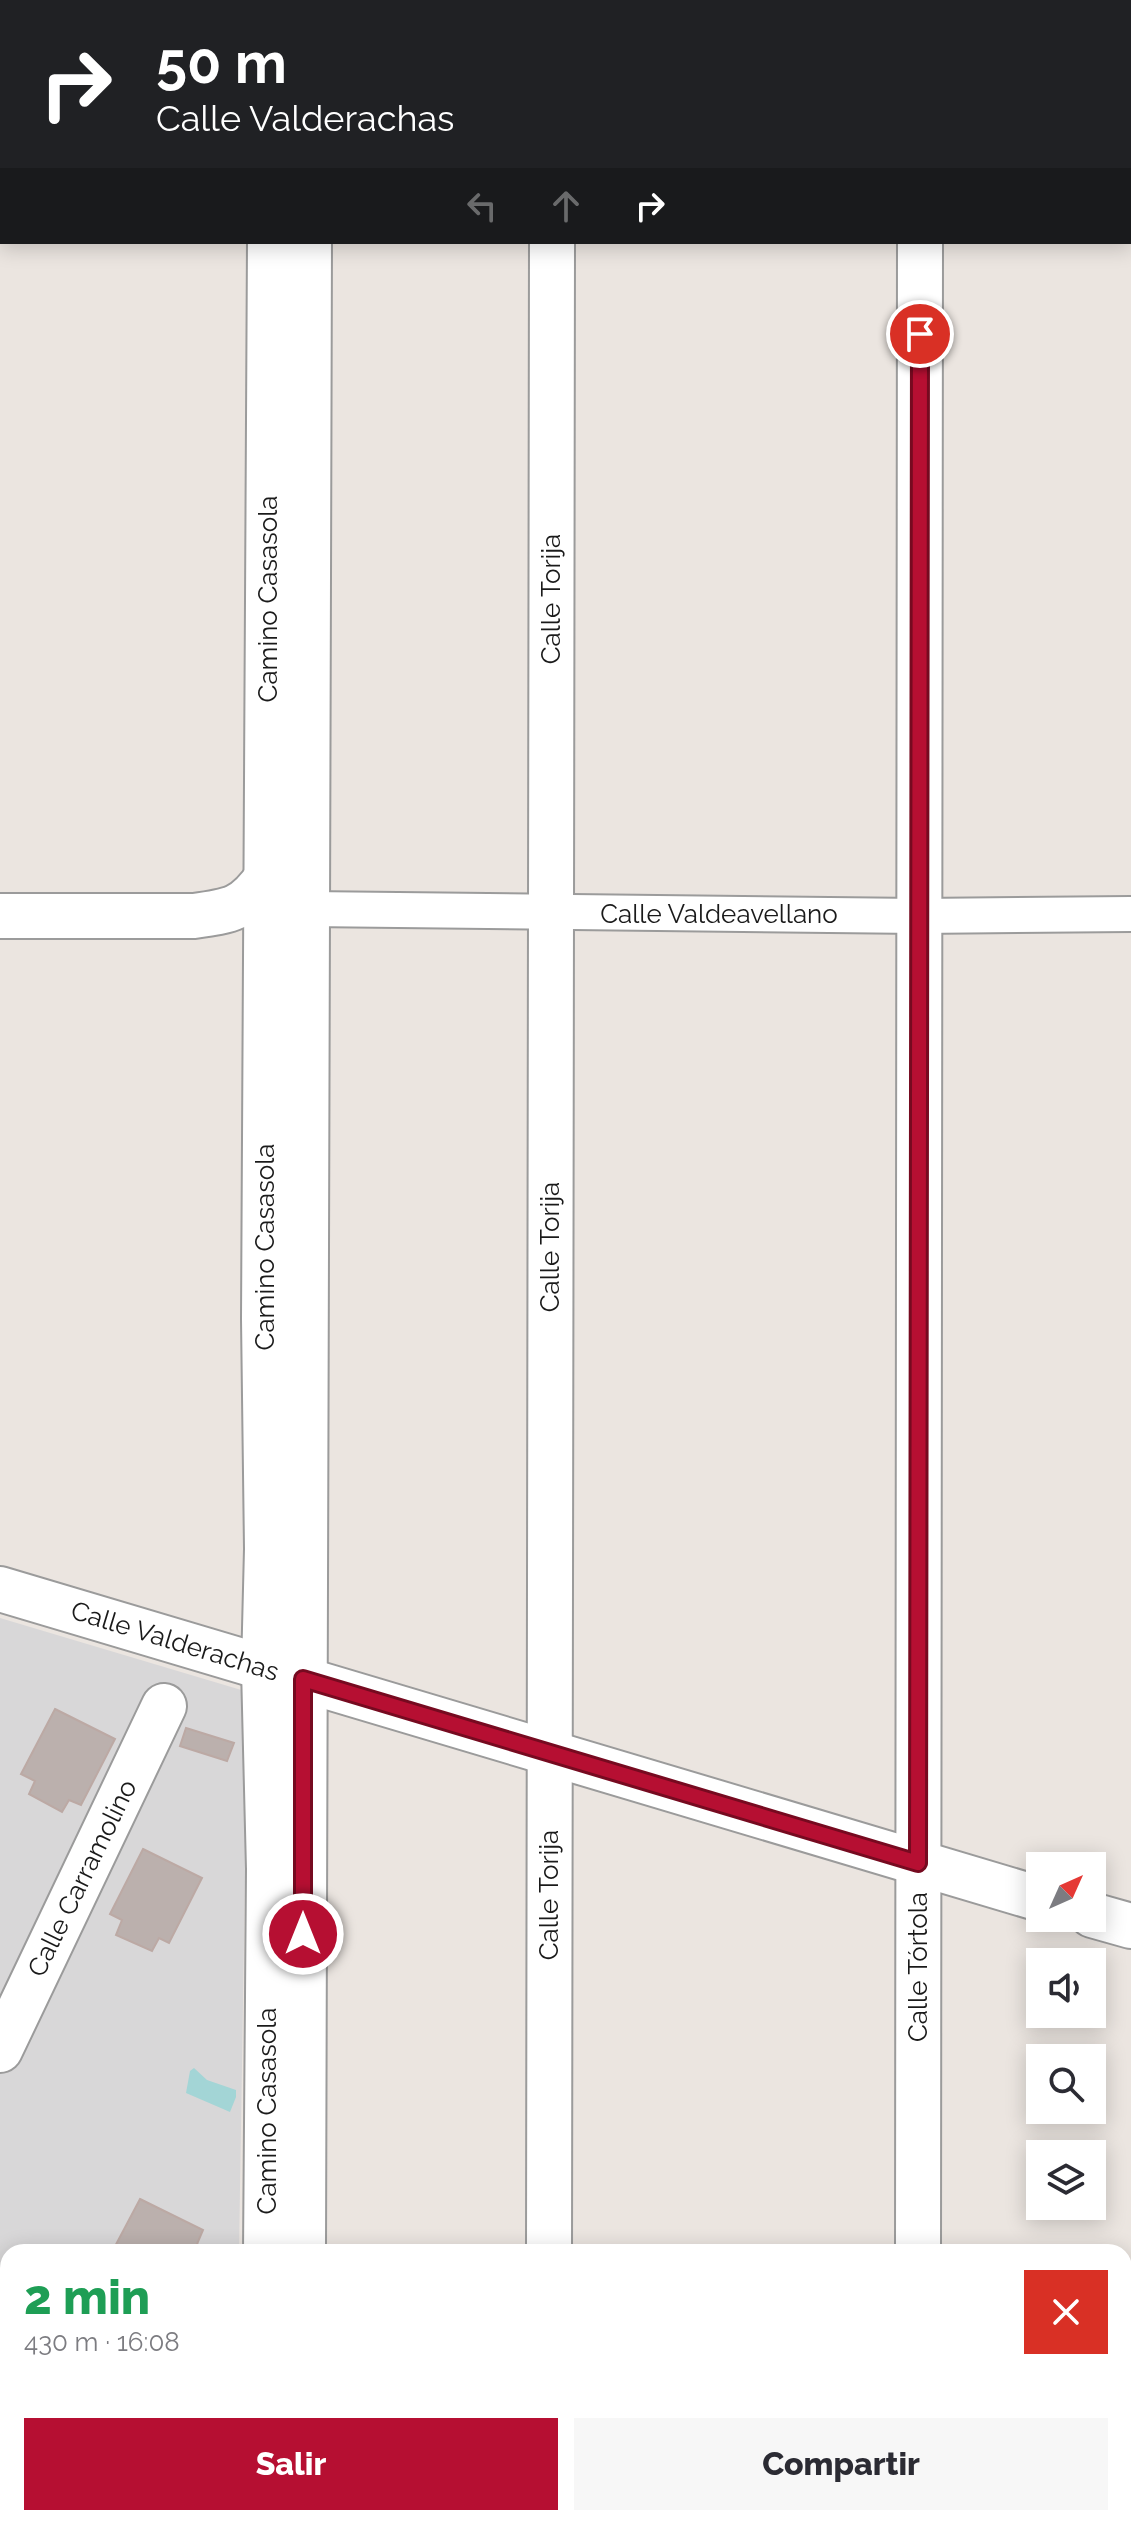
<!DOCTYPE html>
<html lang="es">
<meta charset="utf-8">
<style>
:root{--surface:#fff;--page:#f7f7f7;--text:#2b2b33;--muted:#7c7c81;--accent:#b60f32}
body{margin:0;font-family:Raleway,sans-serif;background:var(--page);color:var(--text);height:100vh;display:flex;flex-direction:column;font-size:30px;white-space:nowrap}
*{box-sizing:border-box;margin:0}
p{font-size:26px;color:var(--muted)}
.icon{flex:none;width:44px;height:44px;fill:none;stroke:currentColor;stroke-width:2;stroke-linecap:round;stroke-linejoin:round}
.map{position:relative;flex:1;overflow:hidden}
.panel{position:absolute;left:0px;top:2244px;width:1132px;height:282px;display:flex;flex-direction:column;background:var(--surface);border-radius:24px 24px 0 0;box-shadow:0 4px 20px #0003}
.panel>*{flex:none}
.top-card{position:absolute;left:0px;top:0px;width:1132px;height:244px;box-shadow:0 4px 20px #0003;background:#202124;color:#fff;overflow:hidden}
.needle{width:52px;rotate:45deg}
.buttons{position:absolute;left:1026px;top:1852px;display:grid;gap:16px}
.buttons a{display:grid;place-items:center;width:80px;height:80px;border-radius:0px;background:var(--surface);box-shadow:0 4px 20px #0003;font-size:40px}
.pin{position:absolute;display:grid;place-items:center;width:68px;height:68px;color:#fff;margin:-34px;border:4px solid #fff;border-radius:50%;box-shadow:0 2px 8px #0007}
.me{position:absolute;width:88px;margin:-44px;rotate:0deg;stroke-linejoin:round;filter:drop-shadow(0 0 6px #0008)}
.turn{display:flex;align-items:center;gap:28px;height:168px;padding:0 24px;font-size:36px}
.turn .icon{width:104px;height:104px;stroke-width:2.5}
.turn b{display:block;font-size:56px;line-height:68px}
.lanes{display:flex;align-items:center;height:76px;padding:0 24px;background:#0003;justify-content:center;gap:40px;direction:ltr}
.lanes .off{opacity:.35}
.round{display:grid;place-items:center;flex:none;width:84px;height:84px;border-radius:0px;background:var(--page)}
.head{display:flex;align-items:center;justify-content:space-between;height:136px;padding:0 24px}
h1{font-size:48px;font-weight:800;line-height:60px;color:#1e9e55}
.cta{display:flex;gap:16px;margin-top:auto;padding:16px 24px}
.cta a{flex:1;height:92px;border-radius:0px;background:var(--accent);color:#fff;font-size:32px;font-weight:800;line-height:92px;text-align:center}
.cta a+a{background:var(--page);color:var(--text)}
.map>svg:first-child{display:block}
</style>
<div class="map">
<svg width="1131" height="2525" viewBox="0 0 1131 2525">
<rect width="100%" height="100%" fill="#ebe5e0"/>
<!-- residential -->
<polygon fill="#d8d7d8" points="0,1618 248,1692 239,2252 8,2252 8,2518 235,2518 235,2525 0,2525"/>
<!-- water -->
<g fill="#a3d5d6">
<polygon points="194,2068 207,2080 236,2090 236,2097 230,2112 186,2093 190,2071"/>
<path d="M8,2440v58l-8,-5c0,-18 0,-39 8,-53z"/>
</g>
<!-- building -->
<g fill="#bbb0ad" stroke="#bca9a4" stroke-width="2">
<polygon points="55,1709 115,1739 81,1805 69,1800 62,1812 29,1794 35,1781 21,1774"/>
<polygon points="186,1728 234,1743 227,1761 180,1746"/>
<polygon points="143,1849 202,1878 169,1943 159,1938 152,1951 116,1935 122,1920 110,1914"/>
<polygon points="140,2199 203,2230 197,2244 211,2252 112,2252"/>
<polygon points="15,2518 88,2518 85,2525 26,2525"/>
</g>
<g fill="none" stroke-linecap="round" stroke-linejoin="round">
<defs>
<polyline id="pedestrian" points="308,909 919,916 1131,914"/>
<g id="minor">
<polyline points="0,0 219,2"/>
<polyline points="271,2 271,0"/>
<polyline points="310,2 310,0"/>
<polyline points="552,2 552,0"/>
<polyline points="921,2 921,0"/>
<path d="M0,916h194c37,-5 51,-7 73,-39"/>
<polyline points="0,1589 1040,1899"/>
<polyline points="1092,1915 1131,1926"/>
<polyline points="0,2050 164,1706"/>
<polyline points="266,2252 269,1869 264,1668 267,1549 264,1319 270,242"/>
<polyline points="303,2252 309,242"/>
<polyline points="549,2252 552,242"/>
<polyline points="918,2252 920,242"/>
<polyline points="0,2383 8,2387"/>
<polyline points="303,2518 303,2525"/>
<polyline points="118,2525 121,2518"/>
<polyline points="263,2525 263,2518"/>
<polyline points="548,2525 548,2518"/>
<polyline points="918,2525 918,2518"/>
</g>
</defs>
<!-- pedestrian casing -->
<use href="#pedestrian" stroke="#9b9b9b" stroke-width="38"/>
<!-- minor casing -->
<use href="#minor" stroke="#9b9b9b" stroke-width="48"/>
<!-- pedestrian -->
<use href="#pedestrian" stroke="#fff" stroke-width="34"/>
<!-- minor -->
<use href="#minor" stroke="#fff" stroke-width="44"/>
</g>
<g fill="none" stroke-linecap="round" stroke-linejoin="round">
<defs>
<polyline id="route" points="303,1934 303,1679 918,1863 920,334"/>
</defs>
<!-- route casing -->
<use href="#route" stroke="#760a20" stroke-width="20"/>
<!-- route -->
<use href="#route" stroke="#b60f32" stroke-width="14"/>
</g>
<g text-anchor="middle" stroke-width="7" stroke-linejoin="round" paint-order="stroke">
<!-- street labels -->
<g font-size="26" fill="#1a1a1a" stroke="#fff">
<text transform="translate(268 599) rotate(-90)" y="9">Camino Casasola</text>
<text transform="translate(551 599) rotate(-90)" y="9">Calle Torija</text>
<text x="719" y="923">Calle Valdeavellano</text>
<text transform="translate(265 1247) rotate(-90)" y="9">Camino Casasola</text>
<text transform="translate(550 1247) rotate(-90)" y="9">Calle Torija</text>
<text transform="translate(175 1641) rotate(17)" y="9">Calle Valderachas</text>
<text transform="translate(82 1878) rotate(-64)" y="9">Calle Carramolino</text>
<text transform="translate(549 1895) rotate(-90)" y="9">Calle Torija</text>
<text transform="translate(918 1967) rotate(-90)" y="9">Calle Tórtola</text>
<text transform="translate(267 2111) rotate(-90)" y="9">Camino Casasola</text>
</g>
</g>
</svg>
<div class="buttons">
<a><svg class="needle" viewBox="-14 -14 28 28"><path d="M0-13l5 13h-10z" fill="#e53935"/><path d="M0 13l5-13h-10z" fill="#7c7c81"/></svg></a>
<a><svg class="icon" aria-label="sound" viewBox="0 0 24 24"><path d="M4 9h4l5-4v14l-5-4H4zM17 9q2 3 0 6"/></svg></a>
<a><svg class="icon" aria-label="search" viewBox="0 0 24 24"><circle cx="10" cy="10" r="6"/><path d="M15 15l6 6"/></svg></a>
<a><svg class="icon" aria-label="layers" viewBox="0 0 24 24"><path d="M12 4l9 5-9 5-9-5zM3 14l9 5 9-5"/></svg></a>
</div>
<div class="pin" style="left:920px;top:334px;background:#d93025"><svg class="icon" aria-label="arrive" viewBox="0 0 24 24"><path d="M6 21V4h12l-3 4 3 4H6"/></svg></div>
<svg class="me" style="left:303px;top:1934px" viewBox="-20 -20 40 40"><circle r="17" fill="#b60f32" stroke="#fff" stroke-width="3"/><path d="M0-11L8 9 0 5-8 9z" fill="#fff"/></svg>
<div class="top-card">
<div class="turn"><svg class="icon" aria-label="right" viewBox="0 0 24 24"><path d="M7 20v-9h11M14 6l5 5-5 5"/></svg><div><b>50 m</b>Calle Valderachas</div></div>
<div class="lanes"><svg class="icon off" aria-label="left" viewBox="0 0 24 24"><path d="M17 20v-9H6M10 6l-5 5 5 5"/></svg><svg class="icon off" aria-label="ahead" viewBox="0 0 24 24"><path d="M12 20V5M6 11l6-6 6 6"/></svg><svg class="icon" aria-label="right" viewBox="0 0 24 24"><path d="M7 20v-9h11M14 6l5 5-5 5"/></svg></div>
</div>
<section class="panel">
<div class="head"><div><h1>2 min</h1><p>430 m · 16:08</p></div><a class="round" style="background:#d93025;color:#fff"><svg class="icon" aria-label="close" viewBox="0 0 24 24"><path d="M6 6l12 12M18 6L6 18"/></svg></a></div>
<div class="cta"><a>Salir</a><a>Compartir</a></div>
</section>
</div>
